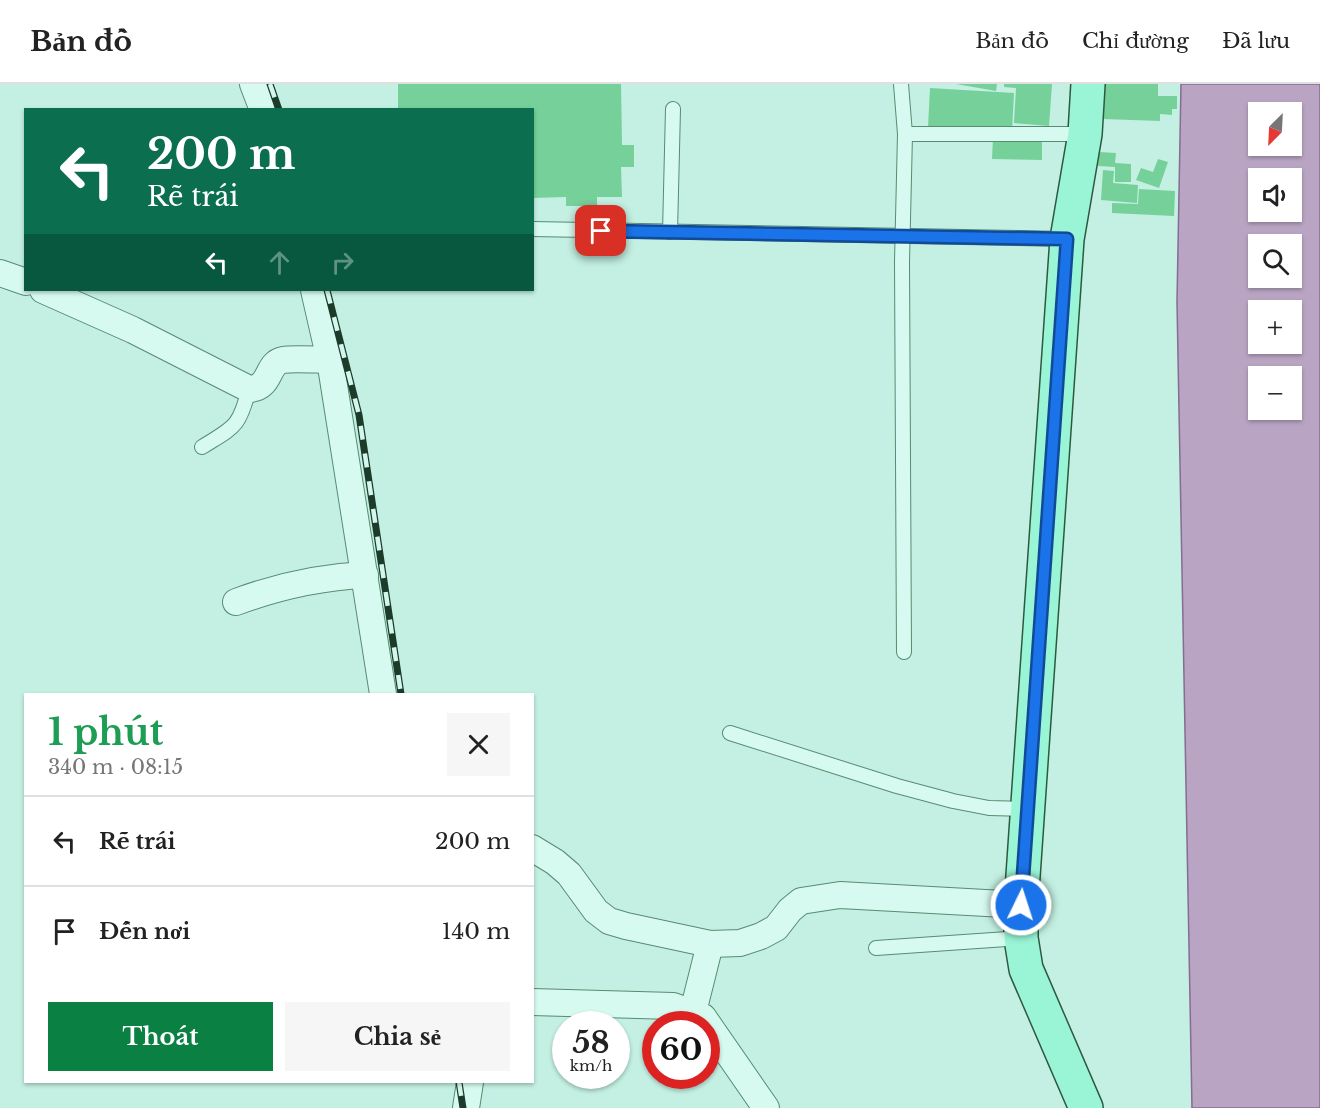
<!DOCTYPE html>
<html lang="vi">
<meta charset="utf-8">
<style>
:root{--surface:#fff;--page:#f6f6f6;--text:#222;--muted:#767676;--line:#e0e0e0;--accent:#0b8043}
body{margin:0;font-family:"Libre Baskerville",serif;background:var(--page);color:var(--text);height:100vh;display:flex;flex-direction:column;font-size:22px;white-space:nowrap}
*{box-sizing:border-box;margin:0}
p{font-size:20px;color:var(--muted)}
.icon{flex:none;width:33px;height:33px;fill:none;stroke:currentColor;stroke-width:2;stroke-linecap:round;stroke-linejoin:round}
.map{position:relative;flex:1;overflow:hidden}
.details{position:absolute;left:24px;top:609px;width:510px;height:390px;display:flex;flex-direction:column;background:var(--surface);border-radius:0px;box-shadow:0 2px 4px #0004}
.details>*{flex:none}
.top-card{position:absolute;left:24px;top:24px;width:510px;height:183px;border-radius:0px;box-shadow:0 2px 4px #0004;background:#0b6e4f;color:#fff;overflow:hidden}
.needle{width:39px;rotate:204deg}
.buttons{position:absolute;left:1248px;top:18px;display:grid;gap:12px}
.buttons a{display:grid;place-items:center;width:54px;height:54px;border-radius:0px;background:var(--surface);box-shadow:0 2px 4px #0004;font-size:30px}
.speed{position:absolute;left:552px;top:927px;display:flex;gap:12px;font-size:30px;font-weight:700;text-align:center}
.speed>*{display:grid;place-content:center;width:78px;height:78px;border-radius:50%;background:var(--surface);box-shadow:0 2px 4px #0004;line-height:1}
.speed small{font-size:15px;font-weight:400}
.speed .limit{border:9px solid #d22;background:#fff;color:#111}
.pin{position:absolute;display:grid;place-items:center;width:51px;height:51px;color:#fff;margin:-26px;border-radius:12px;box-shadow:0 3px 9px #0006}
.me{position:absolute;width:66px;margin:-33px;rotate:4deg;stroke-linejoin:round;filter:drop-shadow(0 0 4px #0008)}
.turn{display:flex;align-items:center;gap:21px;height:126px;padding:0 24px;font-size:27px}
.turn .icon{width:78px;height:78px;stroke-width:2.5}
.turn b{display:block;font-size:42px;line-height:51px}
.lanes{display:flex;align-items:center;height:57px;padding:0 24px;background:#0003;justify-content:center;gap:30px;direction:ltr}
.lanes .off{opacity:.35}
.round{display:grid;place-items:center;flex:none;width:63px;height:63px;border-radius:0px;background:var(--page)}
.headline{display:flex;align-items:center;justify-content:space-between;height:102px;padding:0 24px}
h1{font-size:36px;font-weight:700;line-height:45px;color:#1e9e55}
.button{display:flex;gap:12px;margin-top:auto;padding:12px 24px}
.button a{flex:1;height:69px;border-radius:0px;background:var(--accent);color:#fff;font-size:24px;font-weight:700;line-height:69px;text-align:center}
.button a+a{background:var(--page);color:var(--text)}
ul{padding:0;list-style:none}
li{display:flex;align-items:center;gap:18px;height:90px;padding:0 24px;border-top:2px solid var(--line)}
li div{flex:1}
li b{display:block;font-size:22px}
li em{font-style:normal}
header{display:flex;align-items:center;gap:36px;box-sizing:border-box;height:84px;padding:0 30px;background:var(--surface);border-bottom:2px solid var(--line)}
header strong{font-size:28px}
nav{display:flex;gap:33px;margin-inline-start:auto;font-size:21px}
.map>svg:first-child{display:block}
</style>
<header>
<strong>Bản đồ</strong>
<nav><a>Bản đồ</a><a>Chỉ đường</a><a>Đã lưu</a></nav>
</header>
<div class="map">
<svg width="1320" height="1024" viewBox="0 0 1320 1024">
<rect width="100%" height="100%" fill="#c3f0e2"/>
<!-- water -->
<path fill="#b9a5c3" stroke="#876b92" stroke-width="1.5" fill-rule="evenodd" d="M1181,0h139v1024h-128l-15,-806zM1258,28h34v34h-34zM1258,94h34v34h-34zM1258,160h34v34h-34zM1258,226h34v34h-34zM1258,292h34v34h-34z"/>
<!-- building -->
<g fill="#76d09a">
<polygon points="398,0 621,0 622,61 634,61 634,83 621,83 622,113 597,113 597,122 566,122 566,113 532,114 532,26 398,26"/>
<polygon points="956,0 997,0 996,7"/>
<polygon points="1004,0 1052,0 1049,42 1014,39 1016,4 1004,3"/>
<polygon points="1103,0 1158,0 1158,12 1177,12 1177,25 1172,25 1172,31 1160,30 1160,37 1103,35"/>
<polygon points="930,4 1014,9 1012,47 928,43"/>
<polygon points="993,54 1042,56 1042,76 992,75"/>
<polygon points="1099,68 1116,69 1115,79 1131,80 1131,98 1115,98 1115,83 1098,82"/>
<polygon points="1158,75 1168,78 1159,104 1136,96 1141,84 1153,88"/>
<polygon points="1103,86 1114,87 1113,99 1138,101 1137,119 1101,116"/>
<polygon points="1139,105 1175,107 1174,132 1112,129 1112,119 1138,120"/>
</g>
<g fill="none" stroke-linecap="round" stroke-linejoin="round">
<defs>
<g id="service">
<polyline points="901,0 905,50 902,178 904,568"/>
<polyline points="905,50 1085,50"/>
<polyline points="532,145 1067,155"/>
<polyline points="670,148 673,25"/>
<path d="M202,363c32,-20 37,-19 47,-58"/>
<polyline points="730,649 897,702 953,717 989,724 1027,725"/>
<polyline points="876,864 1021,854"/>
</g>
<g id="minor">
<polyline points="253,0 263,26"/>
<polyline points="0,189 26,198"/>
<path d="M43,206l90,40 116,59c23,-1 17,-26 34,-29 11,-2 35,0 47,0"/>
<polyline points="314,206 330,276 383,610"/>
<path d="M236,518c43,-16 84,-25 129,-27"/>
<polyline points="532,764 555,778 569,790 596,827 609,837 626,842 710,860 740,859 761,852 776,844 790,826 801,817 840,811 1021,821"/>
<polyline points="532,918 673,922 703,933 766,1024"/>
<polyline points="693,928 710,860"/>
<polyline points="466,1024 470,998"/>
</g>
<polyline id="primary" points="1086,1024 1026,885 1021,854 1021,821 1067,155 1085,50 1088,0"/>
</defs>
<!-- service casing -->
<use href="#service" stroke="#588b72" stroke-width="16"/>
<!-- minor casing -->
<use href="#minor" stroke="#588b72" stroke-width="28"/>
<!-- primary casing -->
<use href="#primary" stroke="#2d5940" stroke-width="36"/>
<!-- service -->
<use href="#service" stroke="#d6faef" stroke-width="14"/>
<!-- minor -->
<use href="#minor" stroke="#d6faef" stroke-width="26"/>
<!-- primary -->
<use href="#primary" stroke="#99f5d6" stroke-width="33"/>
<defs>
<g id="rail">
<polyline points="270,0 279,26"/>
<polyline points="327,206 359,331 401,610"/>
<polyline points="459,998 463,1024"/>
</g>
</defs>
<!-- rail casing -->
<use href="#rail" stroke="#1d3b2b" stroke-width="7"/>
<!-- rail -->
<use href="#rail" stroke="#d3f7ec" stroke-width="4.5" stroke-dasharray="14" stroke-linecap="butt"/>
</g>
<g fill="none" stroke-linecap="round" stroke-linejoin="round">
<defs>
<polyline id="route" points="601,147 1067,155 1021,821"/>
</defs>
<!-- route casing -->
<use href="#route" stroke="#114b97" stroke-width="15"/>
<!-- route -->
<use href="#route" stroke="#1a73e8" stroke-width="10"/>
</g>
</svg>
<div class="buttons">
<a><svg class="needle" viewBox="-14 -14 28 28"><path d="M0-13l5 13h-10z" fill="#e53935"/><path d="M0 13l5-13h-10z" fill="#767676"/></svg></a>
<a><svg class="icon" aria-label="sound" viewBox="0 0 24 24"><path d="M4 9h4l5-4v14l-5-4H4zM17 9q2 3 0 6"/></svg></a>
<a><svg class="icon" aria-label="search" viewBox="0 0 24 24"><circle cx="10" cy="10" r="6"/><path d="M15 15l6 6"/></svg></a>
<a>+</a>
<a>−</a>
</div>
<div class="speed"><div>58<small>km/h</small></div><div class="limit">60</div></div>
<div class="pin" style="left:601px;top:147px;background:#d93025"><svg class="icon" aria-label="arrive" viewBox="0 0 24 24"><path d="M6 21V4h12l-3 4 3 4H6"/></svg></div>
<svg class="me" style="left:1021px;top:821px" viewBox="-20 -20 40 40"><circle r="17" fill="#1a73e8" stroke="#fff" stroke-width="3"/><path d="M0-11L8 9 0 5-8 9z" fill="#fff"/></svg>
<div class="top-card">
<div class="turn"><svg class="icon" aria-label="left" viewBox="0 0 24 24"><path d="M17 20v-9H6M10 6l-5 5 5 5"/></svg><div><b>200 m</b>Rẽ trái</div></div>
<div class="lanes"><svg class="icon" aria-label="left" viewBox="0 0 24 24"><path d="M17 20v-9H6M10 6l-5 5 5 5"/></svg><svg class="icon off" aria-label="ahead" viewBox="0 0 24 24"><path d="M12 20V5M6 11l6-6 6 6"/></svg><svg class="icon off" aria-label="right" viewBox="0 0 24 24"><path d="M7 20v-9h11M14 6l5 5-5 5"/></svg></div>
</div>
<section class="details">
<div class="headline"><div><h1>1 phút</h1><p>340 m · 08:15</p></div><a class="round"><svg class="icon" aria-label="close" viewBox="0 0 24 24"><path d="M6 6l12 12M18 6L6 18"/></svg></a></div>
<ul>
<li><svg class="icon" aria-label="left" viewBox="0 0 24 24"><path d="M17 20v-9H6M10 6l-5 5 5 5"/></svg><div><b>Rẽ trái</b></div><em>200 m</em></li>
<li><svg class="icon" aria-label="arrive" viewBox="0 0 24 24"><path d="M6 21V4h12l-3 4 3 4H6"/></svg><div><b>Đến nơi</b></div><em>140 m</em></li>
</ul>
<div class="button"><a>Thoát</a><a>Chia sẻ</a></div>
</section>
</div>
